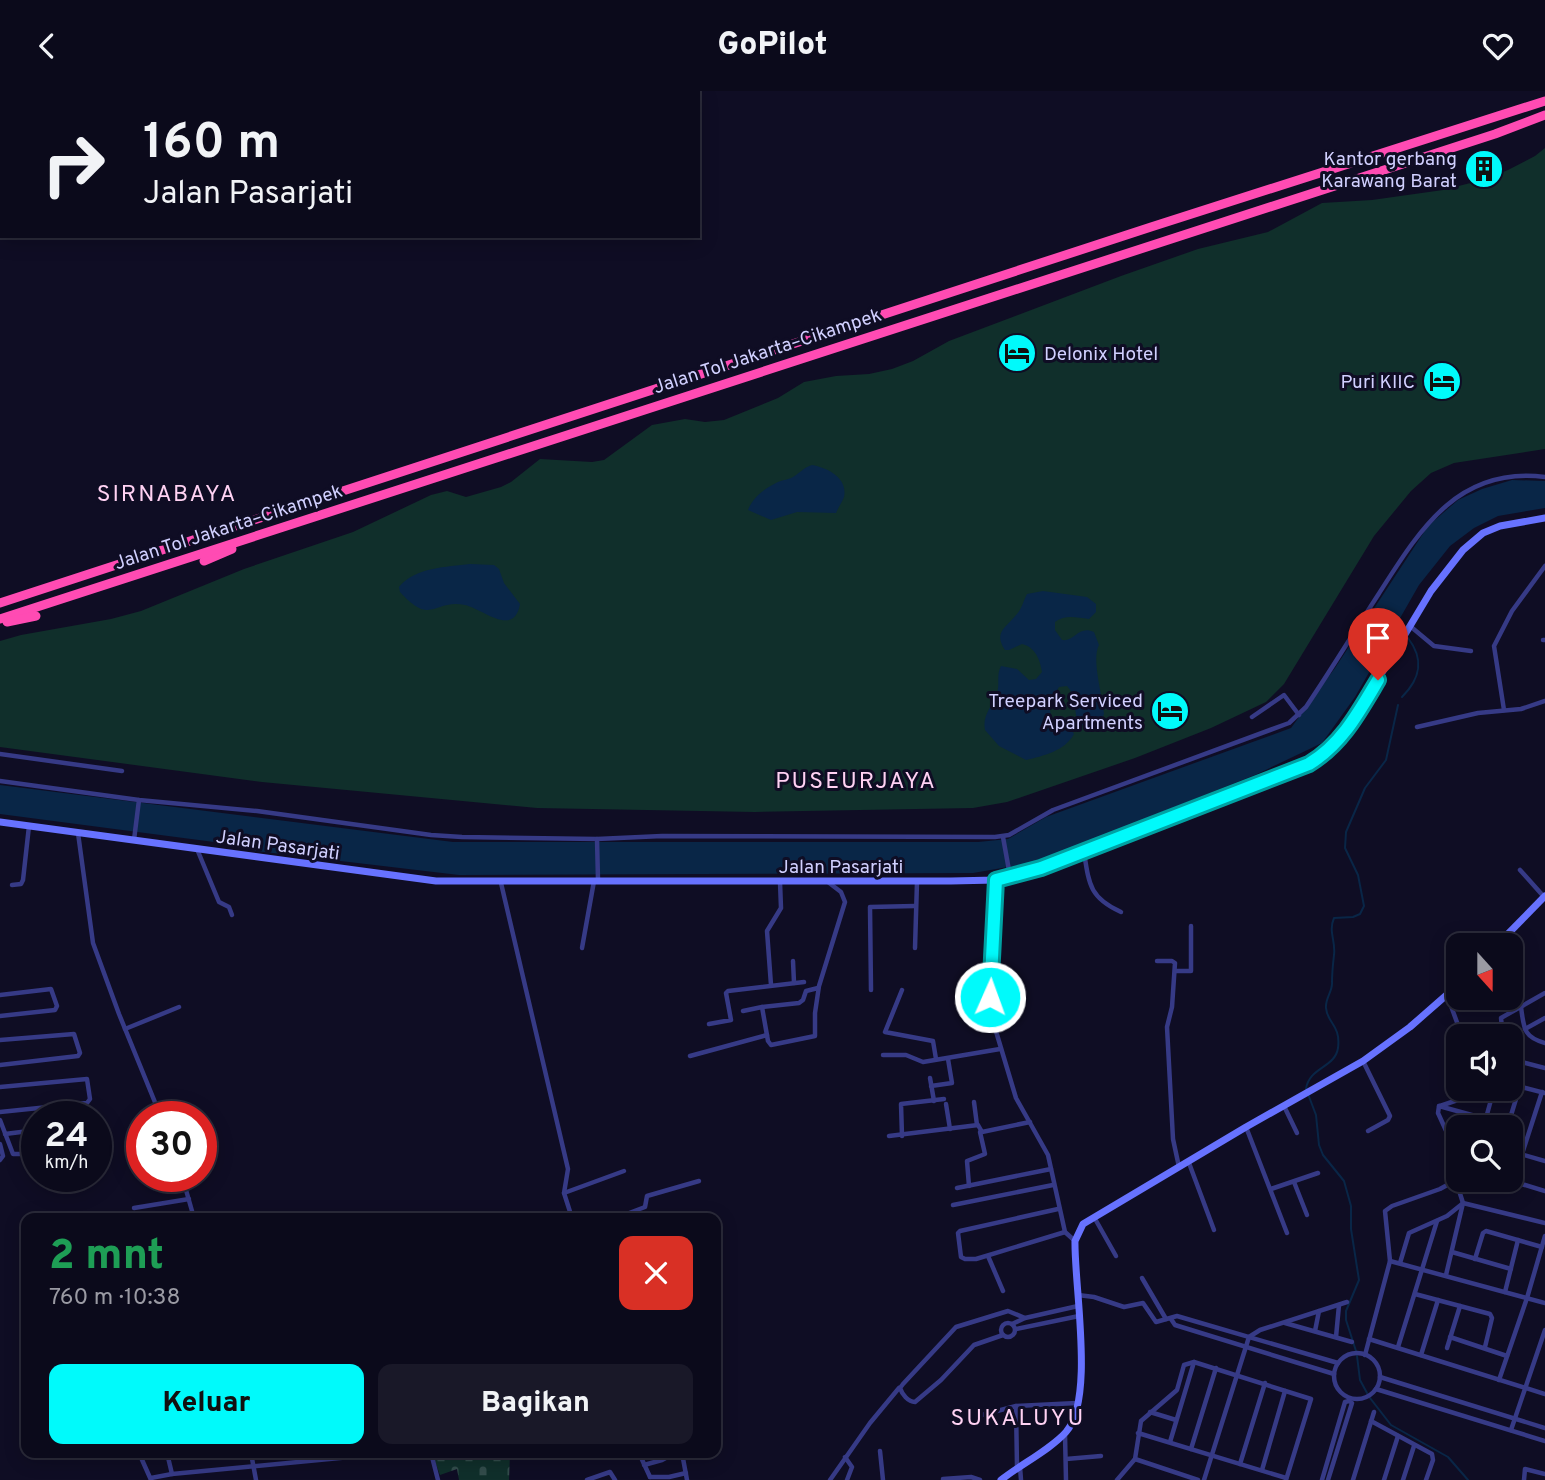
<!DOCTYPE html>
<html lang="id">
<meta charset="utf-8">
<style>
:root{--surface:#0b0a1b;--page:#191828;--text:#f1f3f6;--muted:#9a9aa3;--line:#2b2b3a;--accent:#00fafb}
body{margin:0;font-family:Overpass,sans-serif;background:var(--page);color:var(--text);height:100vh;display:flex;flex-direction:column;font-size:26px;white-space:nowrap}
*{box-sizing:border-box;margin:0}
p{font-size:23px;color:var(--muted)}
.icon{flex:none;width:38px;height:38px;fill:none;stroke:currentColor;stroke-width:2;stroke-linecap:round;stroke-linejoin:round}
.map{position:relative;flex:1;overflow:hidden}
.details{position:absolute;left:21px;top:1122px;width:700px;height:245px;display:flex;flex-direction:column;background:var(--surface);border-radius:14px;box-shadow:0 4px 18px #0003,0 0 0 2px var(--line)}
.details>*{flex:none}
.banner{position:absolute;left:0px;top:0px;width:700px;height:147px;box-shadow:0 4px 18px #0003,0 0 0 2px var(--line);background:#0b0a1b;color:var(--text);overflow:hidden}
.needle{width:46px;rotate:159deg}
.fabs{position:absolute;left:1446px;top:842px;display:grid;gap:14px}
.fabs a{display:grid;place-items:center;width:77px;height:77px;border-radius:14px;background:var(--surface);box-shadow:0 4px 18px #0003,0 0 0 2px var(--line);font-size:35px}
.speed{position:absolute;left:21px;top:1010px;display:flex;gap:14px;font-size:35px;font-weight:700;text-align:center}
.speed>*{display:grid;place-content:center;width:91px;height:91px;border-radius:50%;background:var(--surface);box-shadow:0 4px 18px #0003,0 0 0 2px var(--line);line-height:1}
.speed small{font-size:18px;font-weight:400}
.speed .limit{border:10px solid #d22;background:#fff;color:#111}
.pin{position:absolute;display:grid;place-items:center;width:60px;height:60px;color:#fff;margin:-72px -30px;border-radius:50% 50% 50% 0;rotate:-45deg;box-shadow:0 0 7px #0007}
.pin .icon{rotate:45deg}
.me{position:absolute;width:77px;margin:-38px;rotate:2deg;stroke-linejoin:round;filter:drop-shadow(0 0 5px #0008)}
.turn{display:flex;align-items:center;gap:24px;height:147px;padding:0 28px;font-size:32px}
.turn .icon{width:91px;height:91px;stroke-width:2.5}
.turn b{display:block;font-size:49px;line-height:60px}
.round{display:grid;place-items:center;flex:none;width:74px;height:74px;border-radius:14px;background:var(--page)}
.overview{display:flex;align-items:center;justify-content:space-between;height:119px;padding:0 28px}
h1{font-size:42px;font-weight:800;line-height:52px;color:#1e9e55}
.action{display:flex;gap:14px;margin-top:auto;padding:14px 28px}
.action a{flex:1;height:80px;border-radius:14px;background:var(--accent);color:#111;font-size:28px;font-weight:800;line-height:80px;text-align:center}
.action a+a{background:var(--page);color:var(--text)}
header{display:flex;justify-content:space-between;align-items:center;height:91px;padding:0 28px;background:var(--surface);font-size:32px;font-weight:800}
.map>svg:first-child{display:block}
</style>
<header><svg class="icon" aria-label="back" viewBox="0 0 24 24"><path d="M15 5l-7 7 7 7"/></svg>GoPilot<svg class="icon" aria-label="heart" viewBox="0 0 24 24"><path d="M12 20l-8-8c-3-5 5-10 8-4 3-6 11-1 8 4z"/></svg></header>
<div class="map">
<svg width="1545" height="1389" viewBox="0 0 1545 1389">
<defs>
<pattern id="cemetery-stones" width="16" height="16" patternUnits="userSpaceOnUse" patternTransform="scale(1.75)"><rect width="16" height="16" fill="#102f2b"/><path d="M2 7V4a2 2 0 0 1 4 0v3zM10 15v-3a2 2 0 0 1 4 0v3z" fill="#324c4b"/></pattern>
</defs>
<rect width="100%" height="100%" fill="#0f0d24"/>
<!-- green -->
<polygon fill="#102f2b" points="1545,57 1545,358 1454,372 1431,382 1411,400 1374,445 1284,593 1266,611 1211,637 1135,667 1007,711 973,717 755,721 537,717 262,691 0,656 0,550 21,544 111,528 141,520 244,478 353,441 431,404 447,400 466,406 501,396 511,391 540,368 592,371 604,369 652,334 685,328 705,331 724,329 778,307 804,291 836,285 869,283 892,278 913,270 949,250 1121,185 1198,158 1268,141 1322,112 1372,109 1443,99 1486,88 1508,79 1535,65"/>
<!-- cemetery -->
<polygon fill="url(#cemetery-stones)" points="432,1362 510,1362 509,1389 459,1389 457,1378 440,1384"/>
<!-- water -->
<g fill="#092647">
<path d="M812,374c16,3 36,13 32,32 -2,5 -6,11 -8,16l-39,-1 -26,8 -23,-10c5,-13 16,-21 28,-27 5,-3 12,-3 17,-6 7,-4 10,-9 19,-12z"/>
<polygon points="1512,389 1545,390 1545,417 1498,425 1474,437 1450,455 1419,494 1355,606 1322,652 1255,684 1036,771 973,782 459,784 256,760 237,754 0,723 0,694 453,751 978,751 1008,748 1046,726 1291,637 1335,577 1428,435 1458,409 1482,398"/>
<path d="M470,473l24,1 5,4 5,14 16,21c-6,34 -37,5 -55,1 -32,-6 -33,22 -65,-13l-1,-5c16,-20 48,-20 71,-23z"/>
<path d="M1043,500l44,6 9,7v8l-7,7c-12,-1 -23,-5 -34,3v8l7,10c13,2 16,-15 32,-8l5,13c-8,15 4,52 5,69l-5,11 -8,3 -12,-4c-7,-16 0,-24 -12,-38l-8,1c-8,13 -13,21 -5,35l14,2 6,10c-9,17 -31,22 -48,26l-27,-14 -14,-16c-3,-15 7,-23 12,-37 3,-9 -1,-18 4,-27l16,3 12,11 7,-1 6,-7c-2,-13 -7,-25 -20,-28l-13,6h-4c-12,-18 1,-22 11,-35 6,-6 7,-14 11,-21z"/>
</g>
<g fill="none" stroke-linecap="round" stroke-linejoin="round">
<!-- stream -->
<g stroke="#092647" stroke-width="2">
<polyline points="1394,534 1402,540"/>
<path d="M1402,606c18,-18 23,-37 6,-59"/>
<path d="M1306,998c3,-22 29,-21 32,-41 3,-23 -11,-25 -12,-40 -1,-10 7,-17 6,-26 0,-10 1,-18 2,-27 2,-14 -6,-23 0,-37l19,-1 7,-3 4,-8 -6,-31 -13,-27 1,-16 19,-44 21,-28 12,-55"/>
<polyline points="1308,1003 1316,1024 1319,1054 1323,1064 1344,1090 1351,1115 1351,1138 1359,1189 1346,1220 1346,1229 1356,1260"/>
<polyline points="1357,1265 1360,1289 1367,1302"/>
<polyline points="1370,1307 1391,1334 1448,1366 1468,1389"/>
</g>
<!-- street -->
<g stroke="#363a86" stroke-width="4.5">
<polyline points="1410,535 1434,555 1471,560"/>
<polyline points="1543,549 1545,549"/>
<polyline points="1504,619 1494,555 1512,520 1545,475"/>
<polyline points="1252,626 1284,604 1299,624"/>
<polyline points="1417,636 1478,622 1521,618 1545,610"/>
<polyline points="0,663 122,680"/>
<path d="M0,690l139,19 118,11 174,24 31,2 135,2 65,-3 333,1 14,-2 44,-25 236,-87 17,-16c25,-37 48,-75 72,-112 41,-64 79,-129 167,-118"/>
<polyline points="78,742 93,852 119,923 161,1026"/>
<polyline points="1003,746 1010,785"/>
<polyline points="597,748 598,789"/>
<polyline points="134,749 139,709"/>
<polyline points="197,758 219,811 229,816 232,824"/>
<path d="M1084,761c5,33 6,46 37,60"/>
<polyline points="1520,779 1545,807"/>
<polyline points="996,789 990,878 992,927 1016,1007 1048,1064 1065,1141 1075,1150"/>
<polyline points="501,792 568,1078 564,1102 572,1127"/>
<polyline points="12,794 21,793 23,789 29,735"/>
<polyline points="582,857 594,790"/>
<polyline points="915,857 917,791"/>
<polyline points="793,870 794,892"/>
<polyline points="1157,870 1172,870 1175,872 1172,916 1167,936 1173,1048 1179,1076"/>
<polyline points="1175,880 1191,880 1191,835"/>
<polyline points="771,894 767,840 781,817 780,791"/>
<polyline points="871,899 870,816 915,815"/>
<polyline points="902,899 885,941 933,950 936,968"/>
<polyline points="0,904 51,898 57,915 55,919 0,925"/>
<polyline points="1447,904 1462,945"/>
<polyline points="762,916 799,912 803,909 806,900 818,897"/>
<path d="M1521,916c3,21 2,30 24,36"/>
<polyline points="743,920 762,916 768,950 771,954 815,945 815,922 819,895 845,811 841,801 828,791"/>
<polyline points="709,933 731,929 726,902 728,900 804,891"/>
<polyline points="125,938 179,916"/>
<polyline points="1525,938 1545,927"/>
<polyline points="1503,945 1501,927 1545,902"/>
<polyline points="0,949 74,943 80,962 78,965 0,974"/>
<polyline points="883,964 906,964 923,971 1000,958"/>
<polyline points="690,965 767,944"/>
<polyline points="1510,968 1545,977"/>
<polyline points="1363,970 1390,1025 1388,1029 1368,1040"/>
<polyline points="1510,977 1513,993"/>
<polyline points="930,987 934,1010"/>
<polyline points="1510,993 1545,1002"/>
<polyline points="931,995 952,992 948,968"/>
<polyline points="0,996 87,988 90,1008 87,1012 0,1021"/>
<polyline points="974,1011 977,1034"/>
<polyline points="946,1013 950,1038"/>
<polyline points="1284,1015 1297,1042"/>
<polyline points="1439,1015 1508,1034"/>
<polyline points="1439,1015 1438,1022 1458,1066"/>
<polyline points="1440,1015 1490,998"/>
<polyline points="1486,1027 1494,998"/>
<polyline points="0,1029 13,1063 37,1063"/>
<polyline points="1508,1034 1520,995"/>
<polyline points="1246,1036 1287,1142"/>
<polyline points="1448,1042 1458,1045"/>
<polyline points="5,1043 37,1039"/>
<polyline points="889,1045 978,1034 982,1041 1030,1031"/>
<polyline points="902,1045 901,1013 944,1008"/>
<polyline points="0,1053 3,1065 0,1069"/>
<polyline points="1510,1060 1545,1070"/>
<polyline points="1522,1063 1542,1001"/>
<polyline points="1189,1072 1214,1139"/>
<polyline points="182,1085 194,1127"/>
<polyline points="1505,1088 1545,1100"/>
<polyline points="1294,1091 1307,1124"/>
<polyline points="969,1095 967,1070 985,1063 980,1041"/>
<polyline points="957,1097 1051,1078"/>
<polyline points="1271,1098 1318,1082"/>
<polyline points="564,1102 624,1080"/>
<polyline points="1463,1112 1545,1132"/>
<polyline points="953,1114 1053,1094"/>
<polyline points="134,1117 189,1108"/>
<polyline points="1058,1118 960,1140 958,1142 961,1166 965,1168 976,1168 1065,1141"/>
<polyline points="1094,1126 1116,1165"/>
<polyline points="616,1127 645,1116 647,1105 699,1090"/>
<polyline points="1452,1161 1511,1178"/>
<polyline points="988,1165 1003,1200"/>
<polyline points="1475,1168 1483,1142 1486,1140 1542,1156"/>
<polyline points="1390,1170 1545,1212"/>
<polyline points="1400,1172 1409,1142 1447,1125 1462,1113"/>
<polyline points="1446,1184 1463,1112 1456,1090"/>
<polyline points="1142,1187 1166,1228"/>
<polyline points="1505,1201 1518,1149"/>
<polyline points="1415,1203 1490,1223 1492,1227 1485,1256"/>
<polyline points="1078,1204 1094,1206 1124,1216 1143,1212 1156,1231 1177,1225 1338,1272"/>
<polyline points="1171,1228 1175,1234 1334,1283"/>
<circle cx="1008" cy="1239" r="7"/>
<polyline points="1285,1232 1352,1251"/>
<polyline points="1012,1233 1025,1227 1078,1215"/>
<polyline points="1016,1238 1079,1225"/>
<polyline points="1315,1240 1319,1220"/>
<path d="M1003,1244l-29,10 -33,35 -26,22c-7,0 -13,-8 -15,-14l3,-4 53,-57 52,-16 17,7"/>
<polyline points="1336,1246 1339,1214"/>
<polyline points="1450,1246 1507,1265"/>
<polyline points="1369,1248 1545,1303"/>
<polyline points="1398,1256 1437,1130"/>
<polyline points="1447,1257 1460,1215"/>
<circle cx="1357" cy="1285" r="23"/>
<polyline points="1365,1264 1390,1170 1385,1120 1392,1115 1440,1098 1458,1088"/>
<polyline points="1421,1264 1438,1209"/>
<polyline points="1380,1286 1545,1337"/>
<polyline points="1499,1289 1527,1207 1545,1145"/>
<polyline points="1376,1298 1545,1350"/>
<polyline points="1016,1315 1017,1376"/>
<polyline points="1150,1321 1176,1329"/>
<polyline points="978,1325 1016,1315 1077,1312"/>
<polyline points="1371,1330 1432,1363 1433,1369 1426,1389"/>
<polyline points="1511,1339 1545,1239"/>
<polyline points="1138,1342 1286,1387"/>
<polyline points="1065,1343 1066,1389"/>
<polyline points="1170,1351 1194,1271"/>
<polyline points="1191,1358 1216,1277"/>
<polyline points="880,1360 883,1389"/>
<polyline points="139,1362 151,1389"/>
<polyline points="167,1362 172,1383"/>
<polyline points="251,1362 256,1389"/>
<polyline points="431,1362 438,1389"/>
<polyline points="639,1362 650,1386"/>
<polyline points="682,1362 687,1389"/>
<polyline points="845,1366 852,1376 847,1389"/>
<polyline points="1066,1368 1101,1365"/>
<polyline points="1135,1368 1198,1389"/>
<polyline points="1240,1373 1265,1292"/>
<polyline points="644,1374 662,1369 675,1362"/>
<polyline points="1020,1376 1021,1389"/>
<polyline points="1262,1379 1285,1300"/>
<polyline points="650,1386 669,1386 686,1382"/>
<polyline points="151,1387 172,1383 392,1362"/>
<polyline points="943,1388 971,1386 980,1389"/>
<polyline points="587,1389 610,1381 615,1389"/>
<polyline points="830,1389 870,1332 899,1297"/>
<polyline points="1117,1389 1135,1368 1141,1330 1177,1299 1184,1274 1194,1271 1311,1308 1286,1389"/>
<polyline points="1204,1389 1249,1246 1260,1239 1347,1211"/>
<polyline points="1322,1389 1345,1311 1349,1310 1352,1312 1328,1389"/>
<polyline points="1353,1389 1374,1321"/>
<polyline points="1384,1389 1398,1345"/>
<polyline points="1403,1389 1414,1355"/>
<polyline points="1524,1389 1525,1378 1545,1383"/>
</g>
<!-- secondary -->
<g stroke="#6772ff" stroke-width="7">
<path d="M0,731l436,59h515l45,-1 45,-12 244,-94c25,-10 45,-21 62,-43l84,-140 32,-41 20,-17 17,-7 45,-8"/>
<polyline points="1497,854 1545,805"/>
<path d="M1001,1389c20,-16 49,-30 65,-48 29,-33 8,-146 9,-191l8,-17 163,-97 117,-66 47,-34 48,-42"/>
</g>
<!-- highway -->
<g stroke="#ff4bb3" stroke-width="9">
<polyline points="204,470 232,458"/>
<polyline points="0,512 1151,136 1545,10"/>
<polyline points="0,528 1495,43 1545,24"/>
<polyline points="7,531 36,525"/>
</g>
</g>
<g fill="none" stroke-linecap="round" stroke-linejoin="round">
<defs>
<path id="route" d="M990,906l6,-117 45,-12 268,-104c33,-20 50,-52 69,-84"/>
</defs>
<!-- route casing -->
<use href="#route" stroke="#00a2a3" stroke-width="18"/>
<!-- route -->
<use href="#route" stroke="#00fafb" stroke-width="12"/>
</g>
<!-- icons -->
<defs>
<symbol id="building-disc" viewBox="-11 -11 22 22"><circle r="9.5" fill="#00fafb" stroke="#0f0d24"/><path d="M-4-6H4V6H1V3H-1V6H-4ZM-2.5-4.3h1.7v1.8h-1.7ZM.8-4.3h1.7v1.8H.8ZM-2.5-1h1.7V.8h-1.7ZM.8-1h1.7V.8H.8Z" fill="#111"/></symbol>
<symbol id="hotel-disc" viewBox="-11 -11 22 22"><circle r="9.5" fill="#00fafb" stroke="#0f0d24"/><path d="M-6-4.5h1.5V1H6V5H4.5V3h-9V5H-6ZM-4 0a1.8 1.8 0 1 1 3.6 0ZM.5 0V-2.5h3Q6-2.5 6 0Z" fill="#111"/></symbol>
</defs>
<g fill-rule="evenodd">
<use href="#building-disc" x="1462" y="56" width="44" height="44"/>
<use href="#hotel-disc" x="995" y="240" width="44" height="44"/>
<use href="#hotel-disc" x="1420" y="268" width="44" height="44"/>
<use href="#hotel-disc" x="1148" y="598" width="44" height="44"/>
</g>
<g text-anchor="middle" stroke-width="6" stroke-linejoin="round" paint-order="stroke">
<!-- poi labels -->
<g font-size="19" fill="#d1d0ff" stroke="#0f0d24" text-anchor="end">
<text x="1457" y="74">Kantor gerbang<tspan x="1457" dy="22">Karawang Barat</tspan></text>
<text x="1044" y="269" text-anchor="start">Delonix Hotel</text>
<text x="1415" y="297">Puri KIIC</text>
<text x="1143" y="616">Treepark Serviced<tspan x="1143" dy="22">Apartments</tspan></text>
</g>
<!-- street labels -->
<g font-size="19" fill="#d1d0ff" stroke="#0f0d24">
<text transform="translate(767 259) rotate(-18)" y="7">Jalan Tol Jakarta–Cikampek</text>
<text transform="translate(228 435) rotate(-18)" y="7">Jalan Tol Jakarta–Cikampek</text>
<text transform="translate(278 753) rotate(8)" y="7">Jalan Pasarjati</text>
<text x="841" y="782">Jalan Pasarjati</text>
</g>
<!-- quarter labels -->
<g font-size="23" letter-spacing="2" fill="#ffd2f3" stroke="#0f0d24">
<text x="167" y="410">SIRNABAYA</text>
<text x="856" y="697">PUSEURJAYA</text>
<text x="1018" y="1334">SUKALUYU</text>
</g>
</g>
</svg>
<div class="fabs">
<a><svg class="needle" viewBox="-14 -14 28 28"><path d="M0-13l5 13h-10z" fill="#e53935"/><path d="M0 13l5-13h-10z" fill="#9a9aa3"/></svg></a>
<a><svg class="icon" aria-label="sound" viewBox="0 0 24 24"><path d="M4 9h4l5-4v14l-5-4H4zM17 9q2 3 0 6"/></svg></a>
<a><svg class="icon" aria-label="search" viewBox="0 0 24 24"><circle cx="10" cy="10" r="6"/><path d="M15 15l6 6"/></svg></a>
</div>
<div class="speed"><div>24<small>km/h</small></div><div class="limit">30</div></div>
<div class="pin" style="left:1378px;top:589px;background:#d93025"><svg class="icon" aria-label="arrive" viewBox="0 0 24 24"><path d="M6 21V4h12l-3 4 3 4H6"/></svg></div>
<svg class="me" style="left:990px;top:906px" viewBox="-20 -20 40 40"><circle r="17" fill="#00fafb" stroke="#fff" stroke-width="3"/><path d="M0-11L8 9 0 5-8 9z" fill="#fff"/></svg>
<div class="banner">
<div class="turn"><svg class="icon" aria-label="right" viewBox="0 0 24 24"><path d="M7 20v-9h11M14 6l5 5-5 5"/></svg><div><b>160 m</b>Jalan Pasarjati</div></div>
</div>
<section class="details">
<div class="overview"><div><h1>2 mnt</h1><p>760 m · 10:38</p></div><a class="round" style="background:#d93025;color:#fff"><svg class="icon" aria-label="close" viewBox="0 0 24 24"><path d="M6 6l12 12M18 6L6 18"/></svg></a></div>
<div class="action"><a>Keluar</a><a>Bagikan</a></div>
</section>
</div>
